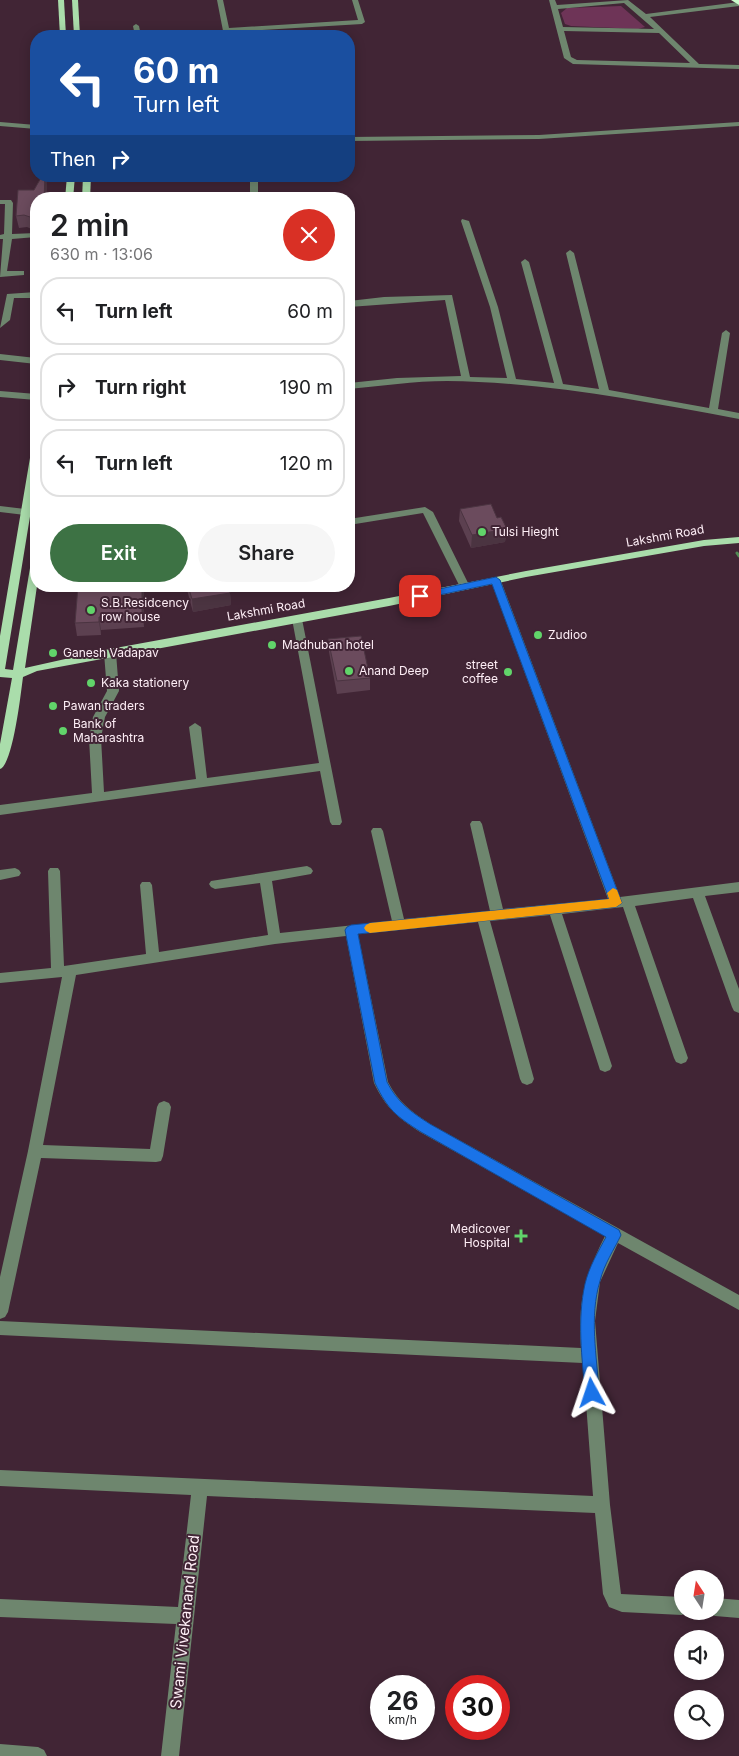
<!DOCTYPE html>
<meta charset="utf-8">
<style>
:root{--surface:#fff;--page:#f6f6f6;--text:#202124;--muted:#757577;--line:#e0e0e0;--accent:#3d7244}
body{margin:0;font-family:Inter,sans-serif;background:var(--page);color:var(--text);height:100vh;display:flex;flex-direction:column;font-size:19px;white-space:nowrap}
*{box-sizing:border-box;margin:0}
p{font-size:16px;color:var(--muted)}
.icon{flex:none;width:28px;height:28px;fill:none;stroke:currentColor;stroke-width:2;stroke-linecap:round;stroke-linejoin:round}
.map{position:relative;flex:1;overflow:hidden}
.side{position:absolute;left:30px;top:192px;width:325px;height:400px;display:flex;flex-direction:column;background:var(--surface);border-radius:20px;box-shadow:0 2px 12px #0003}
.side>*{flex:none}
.hud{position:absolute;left:30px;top:30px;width:325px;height:152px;border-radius:20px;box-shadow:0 2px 12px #0003;background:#1a4fa0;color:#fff;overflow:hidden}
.needle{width:32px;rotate:348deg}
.tools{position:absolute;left:674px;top:1570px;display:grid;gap:10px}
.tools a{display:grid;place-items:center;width:50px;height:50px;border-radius:50%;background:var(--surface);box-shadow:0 2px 12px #0003;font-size:25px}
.speed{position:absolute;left:370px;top:1675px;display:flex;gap:10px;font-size:25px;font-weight:700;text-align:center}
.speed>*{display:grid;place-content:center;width:65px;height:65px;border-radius:50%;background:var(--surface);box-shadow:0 2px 12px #0003;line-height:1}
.speed small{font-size:12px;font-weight:400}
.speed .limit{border:8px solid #d22;background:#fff;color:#111}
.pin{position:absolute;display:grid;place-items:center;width:42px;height:42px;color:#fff;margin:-21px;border-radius:10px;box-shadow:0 2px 8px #0006}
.me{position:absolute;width:55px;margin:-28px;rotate:355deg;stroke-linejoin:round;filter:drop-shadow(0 0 4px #0008)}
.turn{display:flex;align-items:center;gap:18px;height:105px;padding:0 20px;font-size:22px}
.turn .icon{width:65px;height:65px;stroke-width:2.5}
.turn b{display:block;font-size:35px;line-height:42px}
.then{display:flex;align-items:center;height:48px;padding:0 20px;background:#0003;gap:10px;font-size:19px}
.round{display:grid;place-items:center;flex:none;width:52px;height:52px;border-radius:26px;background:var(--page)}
.head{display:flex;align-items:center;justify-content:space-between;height:85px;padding:0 20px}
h1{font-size:30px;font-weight:600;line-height:38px}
.button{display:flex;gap:10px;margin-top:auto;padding:10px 20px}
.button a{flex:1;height:58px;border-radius:30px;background:var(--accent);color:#fff;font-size:20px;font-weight:600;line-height:58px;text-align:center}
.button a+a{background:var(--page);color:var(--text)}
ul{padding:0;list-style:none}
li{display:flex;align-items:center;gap:15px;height:68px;margin:0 10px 8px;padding:0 10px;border:2px solid var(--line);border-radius:20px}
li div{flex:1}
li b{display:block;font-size:19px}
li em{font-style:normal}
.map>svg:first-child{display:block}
</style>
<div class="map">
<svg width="739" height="1756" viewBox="0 0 739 1756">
<rect width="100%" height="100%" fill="#412535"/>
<!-- green -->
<polygon fill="#6e3457" points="621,6 645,27 638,29 571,26 565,24 561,13 567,8"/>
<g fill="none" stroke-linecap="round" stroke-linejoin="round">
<!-- stream -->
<polyline stroke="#518b54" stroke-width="3" points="737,553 739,556"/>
<!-- minor -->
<g fill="#6e866e" fill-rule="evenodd">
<polygon points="217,0 223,0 229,28 358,20 352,0 358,0 365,22 362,24 230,32 230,36 224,36"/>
<path d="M549,0h6l2,5 71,-5 18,14 93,-12v4l-89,11 49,47 40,1v4l-166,-5 -9,-6zM624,3l30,26 -91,-2 -5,-18zM564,31l95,2 31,30 -113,-3 -6,-3z"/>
<polygon points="136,24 139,26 141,36 135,36 133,26"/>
<polygon points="0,122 36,125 36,129 0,126"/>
<polygon points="739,122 739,126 539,139 349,141 349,137 539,135"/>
<rect x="250" y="176" width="8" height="23"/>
<polygon points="0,200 11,200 13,203 12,234 36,233 36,237 12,239 7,271 24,271 24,275 0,277 3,239 0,239 0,235 4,234 5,204 0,204"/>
<path d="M462,219l7,2 29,86 18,72 38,4 -33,-121 4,-3 4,3 34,122 36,5 -33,-136 4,-3 4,3 35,137 100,18 13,-75 4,-3 4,3 -12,76 21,4v6c-97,-18 -194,-37 -292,-38 -33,0 -66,5 -98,8v-6l48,-5 64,-2 -16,-76 -96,7v-6l35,-4 68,-2 18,82 37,1 -17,-71 -29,-86z"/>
<polygon points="36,292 36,298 14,298 10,320 0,328 7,294"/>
<polygon points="0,354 36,358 36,364 0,360"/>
<polygon points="0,391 36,394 36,400 0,397"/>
<polygon points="0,506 25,509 30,512 25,515 0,512"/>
<polygon points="425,507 433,512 470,587 469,589 465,590 460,587 423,513 349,525 349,519"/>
<path d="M496,578l5,3 119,316 119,-15v10l-34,4 34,93v24l-5,-2 -2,-4 -39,-109 -58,8 53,152 -2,4 -5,2 -5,-2 -2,-4 -51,-151 -61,7 50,152 -2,4 -5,2 -5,-2 -50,-155 -60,6 44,158 -2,4 -5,2 -5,-2 -2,-4 -42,-157 -120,12 30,148c10,20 24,30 42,42l309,171v15l-121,-67 -18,39 -5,39 15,184 11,89 61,3v14h6l-6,4 -60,-3 -13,-5 -6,-13 -8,-81 -388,-17 -28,260h-18l15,-132 -176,-7v-18l178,8 13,-112 -191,-9v-16l593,26 -10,-133 -583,-28v-14l581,27c-3,-48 3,-70 24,-112l-185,-104c-23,-15 -34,-24 -46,-49l-28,-147 -71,8 -199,31 -33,170 107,4 7,-42 2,-4 5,-2 5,2 2,4 -8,49 -2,5 -5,1 -115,-4 -33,154 -3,5 -5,2v-42l28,-126 34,-174 -62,6v-10l51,-5 -3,-97 2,-3h8l2,3 4,95 82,-12 -6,-69 2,-3h8l2,3 7,67 109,-17 -8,-52 -45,6 -4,-2 -2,-3 2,-3 96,-15 4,2 2,3 -2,3 -39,7 8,52 112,-12 -21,-90 2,-3h8l2,3 21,88 86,-8 -20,-87 2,-3h8l2,3 21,85 105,-10 -117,-318z"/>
<polygon points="297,615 302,619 342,822 340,825 332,825 330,822 320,771 0,815 0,805 92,793 89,738 93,717 107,691 104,653 110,649 116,653 119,691 105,717 101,738 104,792 196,779 189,727 195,723 201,727 207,778 319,763 292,619"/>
<polygon points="15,868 19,870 21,873 19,876 0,880 0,870"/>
<polygon points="715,1598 739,1600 739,1618 715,1616 709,1613 708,1611 715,1611"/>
<polygon points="0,1744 38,1747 44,1750 47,1756 0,1756"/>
</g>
<!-- major -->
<g fill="#aaddab" fill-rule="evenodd">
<polygon points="58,0 64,0 66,36 60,36"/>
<polygon points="72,0 78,0 80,36 74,36"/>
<polygon points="67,176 75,176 73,199 65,199"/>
<polygon points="83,176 91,176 90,199 82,199"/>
<path d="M36,449v31l-31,189 8,1 18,-108 5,-3 1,27 -12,82 85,-19 279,-51 137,-27 178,-31 35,-3v6l-35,3 -178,31 -137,29 -352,65 -14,6c-2,15 -10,88 -23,92v-25l12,-66 -12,-1v-41l31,-184z"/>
</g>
<!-- highway -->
<polygon fill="#ccfccc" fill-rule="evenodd" points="731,0 739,0 739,5"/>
</g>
<!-- wall -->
<g fill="#5c4050">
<polygon points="42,176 46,176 47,183 46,199 36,199 36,231 27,227 19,228 16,216 34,190"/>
<polygon points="460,509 497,518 507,529 505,542 471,548 459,521"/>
<polygon points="144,586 144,627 101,630 101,635 77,636 75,623"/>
<polygon points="186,586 228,586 230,593 231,605 193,612"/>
<polygon points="328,639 370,678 370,690 337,694 329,652"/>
</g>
<!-- shaded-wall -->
<g fill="#4b3441">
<polygon points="45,176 46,176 47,183 46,199 44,199"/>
<polygon points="507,529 505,542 471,548 472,535"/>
<polygon points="142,586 144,586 144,627 142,614"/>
<polygon points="230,593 231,605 193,612 192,599"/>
<polygon points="99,617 101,630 101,635 99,622"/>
</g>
<!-- building -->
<g fill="#6b4b5d" stroke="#4b3441">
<polygon points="42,176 45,176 44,199 36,199 36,219 24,215 16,216 18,190 34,190"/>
<polygon points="491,504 497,518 501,517 507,529 472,535 460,509"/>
<polygon points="78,586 142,586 142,614 99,617 99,622 75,623"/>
<polygon points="188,586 228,586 230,593 192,599"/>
<polygon points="361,636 370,678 337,681 328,639"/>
</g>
<!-- route -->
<path fill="#1a73e8" stroke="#114b97" d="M496,577l4,3 122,323 -6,4 -258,27 29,148c10,20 24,30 43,42l189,106 2,5c-7,15 -17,29 -21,46 -11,36 -3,75 -1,112l-2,5 -5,2 -5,-2 -2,-5c-3,-36 -8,-73 0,-109 4,-17 13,-32 21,-47l-185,-105c-25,-16 -33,-22 -46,-49l-30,-153 2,-3 4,-2 258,-26 -117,-315 -72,15 -5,-3 5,-3z"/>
<!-- slow -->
<polygon fill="#f59e0b" points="613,888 617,890 622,903 616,907 370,933 366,931 364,928 366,925 370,923 609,899 607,893"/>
<!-- markers -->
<g fill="#61d46a" stroke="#412535" stroke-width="2">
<circle cx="482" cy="532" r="5"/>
<circle cx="91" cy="610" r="5"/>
<circle cx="538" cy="635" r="5"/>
<circle cx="272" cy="645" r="5"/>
<circle cx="53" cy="653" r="5"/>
<circle cx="349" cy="671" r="5"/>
<circle cx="508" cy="672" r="5"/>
<circle cx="91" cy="683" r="5"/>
<circle cx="53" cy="706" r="5"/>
<circle cx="63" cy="731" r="5"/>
<path d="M518.5 1228.5h5v5h5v5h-5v5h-5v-5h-5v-5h5z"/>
</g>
<g text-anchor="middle" stroke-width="4" stroke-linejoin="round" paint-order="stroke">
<!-- poi labels -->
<g font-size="12" fill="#feeef6" stroke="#412535" text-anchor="start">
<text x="492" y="536">Tulsi Hieght</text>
<text x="101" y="607">S.B.Residcency<tspan x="101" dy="14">row house</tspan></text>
<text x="548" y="639">Zudioo</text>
<text x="282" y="649">Madhuban hotel</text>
<text x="63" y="657">Ganesh Vadapav</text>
<text x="498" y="669" text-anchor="end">street<tspan x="498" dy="14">coffee</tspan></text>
<text x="359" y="675">Anand Deep</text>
<text x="101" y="687">Kaka stationery</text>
<text x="63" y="710">Pawan traders</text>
<text x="73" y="728">Bank of<tspan x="73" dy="14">Maharashtra</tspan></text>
<text x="510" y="1233" text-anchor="end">Medicover<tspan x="510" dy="14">Hospital</tspan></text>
</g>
<!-- street labels -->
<g font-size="12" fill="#feeef6" stroke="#412535">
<text transform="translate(665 536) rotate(-10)" y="4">Lakshmi Road</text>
<text transform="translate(266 610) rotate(-10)" y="4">Lakshmi Road</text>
</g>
<!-- near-street labels -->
<g font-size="15" fill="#feeef6" stroke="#412535">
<text transform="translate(185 1622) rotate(-84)" y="5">Swami Vivekanand Road</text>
</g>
</g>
</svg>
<div class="tools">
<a><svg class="needle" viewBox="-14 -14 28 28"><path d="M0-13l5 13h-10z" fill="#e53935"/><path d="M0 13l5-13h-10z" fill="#757577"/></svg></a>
<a><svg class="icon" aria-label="sound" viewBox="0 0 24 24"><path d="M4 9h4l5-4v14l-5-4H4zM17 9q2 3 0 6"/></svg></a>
<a><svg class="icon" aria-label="search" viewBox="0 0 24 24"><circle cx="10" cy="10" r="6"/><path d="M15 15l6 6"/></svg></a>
</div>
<div class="speed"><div>26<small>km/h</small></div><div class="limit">30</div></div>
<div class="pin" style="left:420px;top:596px;background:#d93025"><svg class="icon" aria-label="arrive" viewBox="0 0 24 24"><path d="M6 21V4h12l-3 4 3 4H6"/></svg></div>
<svg class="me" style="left:592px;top:1393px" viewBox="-20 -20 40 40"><path d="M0-17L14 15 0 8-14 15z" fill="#1a73e8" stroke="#fff" stroke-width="4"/></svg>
<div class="hud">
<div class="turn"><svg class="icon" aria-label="left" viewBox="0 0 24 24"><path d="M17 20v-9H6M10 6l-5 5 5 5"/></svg><div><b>60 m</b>Turn left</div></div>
<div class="then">Then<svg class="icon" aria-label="right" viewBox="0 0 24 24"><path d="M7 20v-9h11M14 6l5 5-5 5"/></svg></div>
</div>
<section class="side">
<div class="head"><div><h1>2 min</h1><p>630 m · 13:06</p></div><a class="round" style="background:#d93025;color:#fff"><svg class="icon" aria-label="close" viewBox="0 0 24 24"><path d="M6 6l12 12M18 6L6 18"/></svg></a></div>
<ul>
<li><svg class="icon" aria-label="left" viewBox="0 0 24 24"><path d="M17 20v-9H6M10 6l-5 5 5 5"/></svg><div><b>Turn left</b></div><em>60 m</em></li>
<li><svg class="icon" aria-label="right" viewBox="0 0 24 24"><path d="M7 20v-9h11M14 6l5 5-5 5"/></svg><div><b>Turn right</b></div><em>190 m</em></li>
<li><svg class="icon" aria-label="left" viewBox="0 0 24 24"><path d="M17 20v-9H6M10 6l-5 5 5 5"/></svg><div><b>Turn left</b></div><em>120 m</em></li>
</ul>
<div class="button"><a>Exit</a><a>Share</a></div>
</section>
</div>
